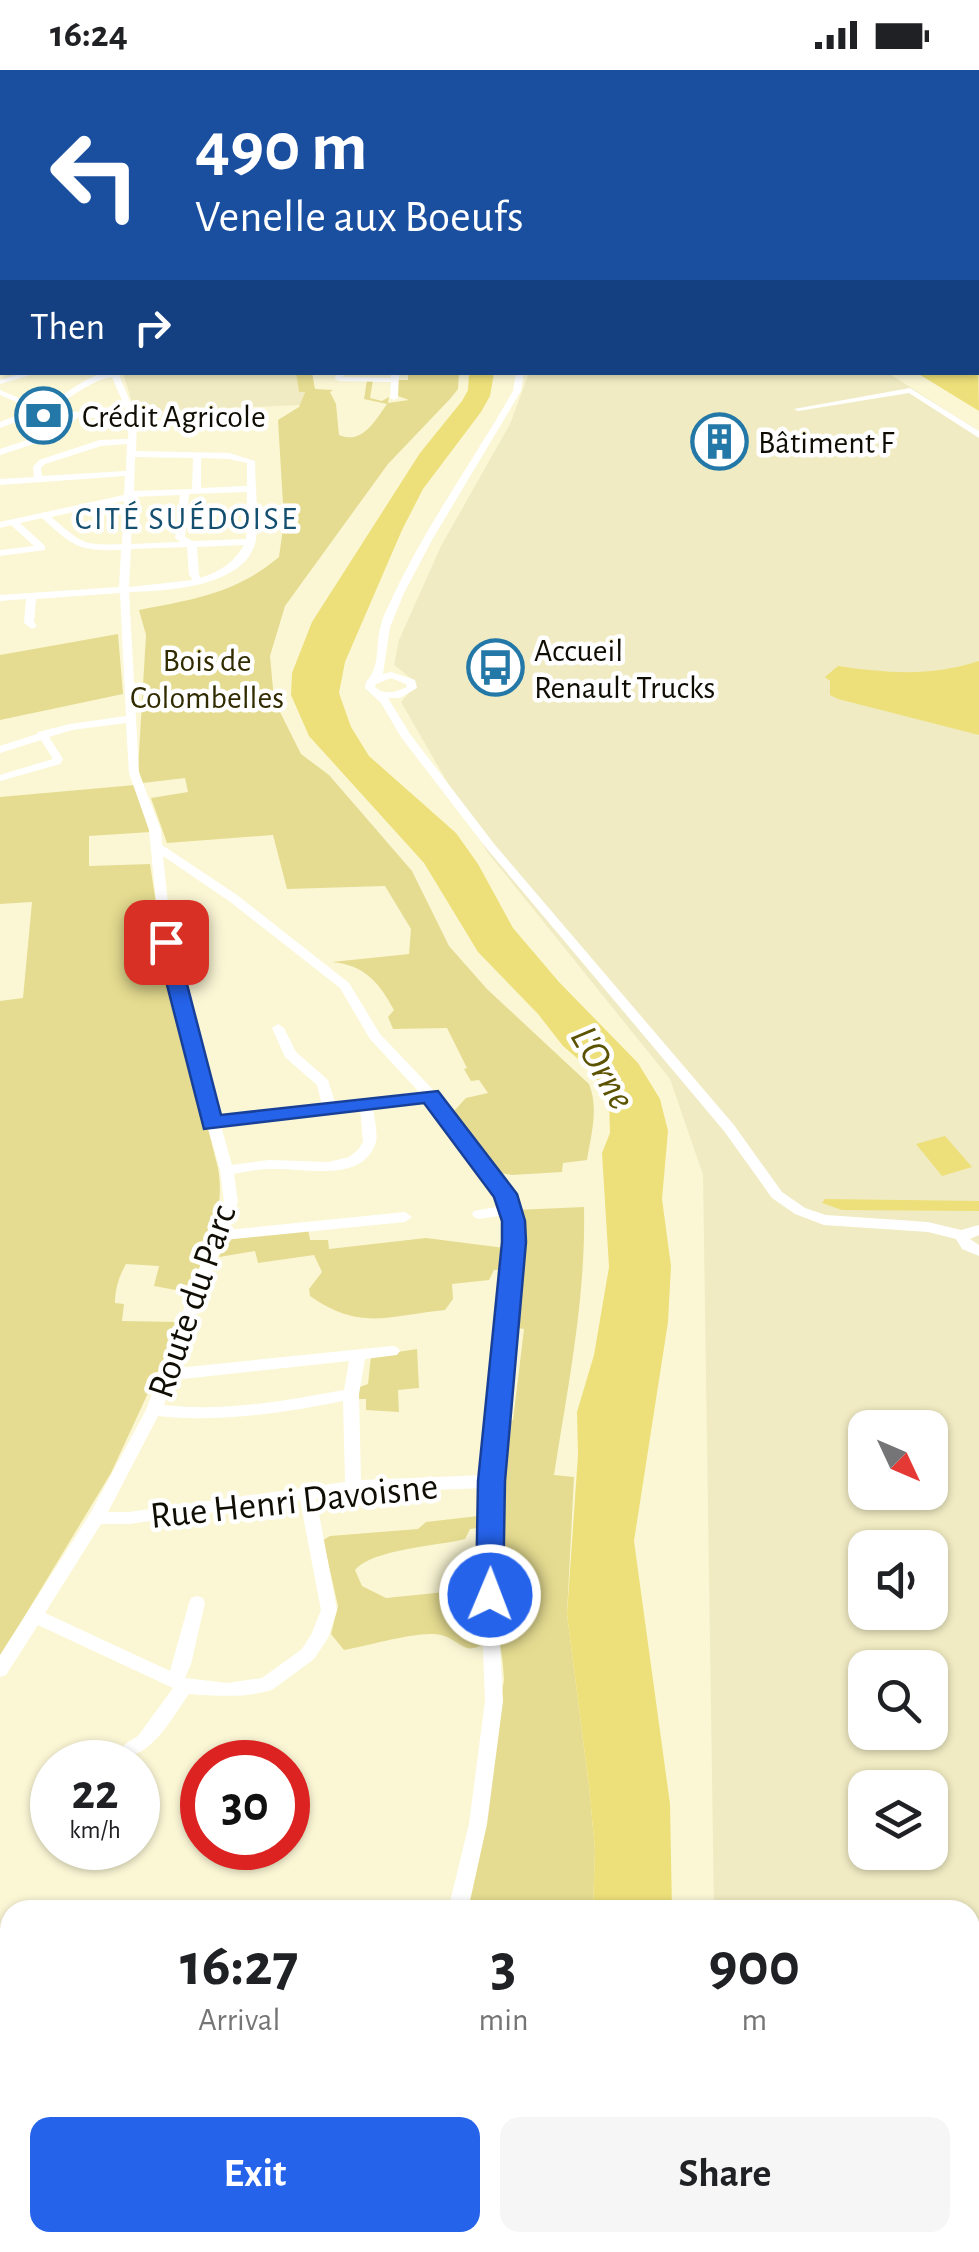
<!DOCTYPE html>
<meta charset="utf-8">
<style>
:root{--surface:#fff;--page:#f6f6f6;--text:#202124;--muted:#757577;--accent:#2563eb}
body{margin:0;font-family:"Alegreya Sans",sans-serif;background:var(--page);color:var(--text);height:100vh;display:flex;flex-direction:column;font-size:38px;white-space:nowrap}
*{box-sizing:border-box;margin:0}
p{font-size:32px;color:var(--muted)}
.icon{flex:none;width:55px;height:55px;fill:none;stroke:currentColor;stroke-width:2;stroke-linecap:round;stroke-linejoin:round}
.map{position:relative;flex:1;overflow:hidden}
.drawer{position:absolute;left:0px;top:1830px;width:980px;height:352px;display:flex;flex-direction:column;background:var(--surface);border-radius:30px 30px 0 0;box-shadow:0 2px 8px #0004}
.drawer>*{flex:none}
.hud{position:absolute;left:0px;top:0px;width:980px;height:305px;box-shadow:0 2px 8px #0004;background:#1a4fa0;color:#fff;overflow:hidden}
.needle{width:65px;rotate:134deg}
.controls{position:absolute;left:848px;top:1340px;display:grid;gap:20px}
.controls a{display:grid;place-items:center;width:100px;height:100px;border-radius:20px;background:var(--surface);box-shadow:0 2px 8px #0004;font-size:50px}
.speed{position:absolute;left:30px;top:1670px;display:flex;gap:20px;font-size:50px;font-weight:700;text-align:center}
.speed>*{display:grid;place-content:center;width:130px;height:130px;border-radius:50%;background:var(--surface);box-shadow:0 2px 8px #0004;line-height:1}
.speed small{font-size:25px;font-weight:400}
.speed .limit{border:15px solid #d22;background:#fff;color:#111}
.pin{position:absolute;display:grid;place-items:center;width:85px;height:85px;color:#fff;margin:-42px;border-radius:20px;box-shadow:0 5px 15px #0006}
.me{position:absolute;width:110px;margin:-55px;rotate:1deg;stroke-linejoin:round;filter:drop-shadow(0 0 8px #0008)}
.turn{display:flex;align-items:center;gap:35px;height:210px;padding:0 30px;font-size:45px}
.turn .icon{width:130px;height:130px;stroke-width:2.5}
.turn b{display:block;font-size:70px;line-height:85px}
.then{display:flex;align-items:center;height:95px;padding:0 30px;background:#0003;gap:20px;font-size:38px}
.eta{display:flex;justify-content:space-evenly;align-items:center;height:170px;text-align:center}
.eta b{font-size:60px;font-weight:600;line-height:70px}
.primary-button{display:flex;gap:20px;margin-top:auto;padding:20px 30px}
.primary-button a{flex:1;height:115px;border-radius:20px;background:var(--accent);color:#fff;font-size:40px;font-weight:600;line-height:115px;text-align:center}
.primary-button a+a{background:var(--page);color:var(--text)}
.status{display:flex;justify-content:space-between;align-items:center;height:70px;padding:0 50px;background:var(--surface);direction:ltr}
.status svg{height:28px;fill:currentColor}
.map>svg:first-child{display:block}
</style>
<div class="status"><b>16:24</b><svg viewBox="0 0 49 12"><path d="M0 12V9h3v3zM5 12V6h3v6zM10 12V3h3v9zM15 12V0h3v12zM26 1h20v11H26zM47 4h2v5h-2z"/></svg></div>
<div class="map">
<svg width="979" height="2182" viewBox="0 0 979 2182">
<rect width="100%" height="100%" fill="#fbf7d5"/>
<!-- built -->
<g fill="#f0ebc2" fill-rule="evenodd">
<polygon points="123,303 296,303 299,321 305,321 300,335 135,342"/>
<path d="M529,303h359l91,58v1821h-258v-10h249v-332h-256l-11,-735 -33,-96 -182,-226 -87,-151 16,-19 -23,-18 5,-25 42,-94 69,-122zM865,1358h65v64h-65zM865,1478h65v64h-65zM865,1598h65v64h-65zM865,1718h65v64h-65z"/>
</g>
<!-- green -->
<g fill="#e5dc91">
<path d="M296,303h16l3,16 18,1 -3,2 6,12 3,31c23,10 36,-14 48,-31l-23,-5 3,-19h6l-3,18 12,3 7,-4 -1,6 21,-3 -14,-5 3,-15h10v-5l51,-2 -1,16 -8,10 -62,65 -103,142 -15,50 4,44 27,54 28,21 83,96 37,75 38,43 102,95c10,24 2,51 -2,76l-24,3 -1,9 -50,3 -17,-3 -12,-23 -6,1 -25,-37 14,-15 22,-5 -9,-13 -8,1 -7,-12 3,-1 -20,-40 -54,1 -5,-12 6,-7c-15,-28 -30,-45 -62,-48l77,-8 2,-25 -26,-43 -98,3 -14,-54 -106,8 -16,-45 37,-6 -3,-14 -42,5 -5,-14 8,-134 -7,-25c55,-11 96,-16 140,-53l5,-36 -6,-101 21,-13 6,-15h-6z"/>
<polygon points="118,564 123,624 0,650 0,585"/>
<path d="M135,715l16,47 -62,4v30l61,-2 14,92 54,212c8,45 -11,83 -26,125l-38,-7 5,-20 -33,-2c-7,12 -11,25 -11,39l9,1 -2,17 59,1 -70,151 -111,184v-656l23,-3 9,-96 -32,2v-107z"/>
<path d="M584,1137c2,92 -16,178 -30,268l20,2 -7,137 22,172 6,64 -2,60h-128l39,-230c-1,-27 -8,-52 -8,-79 -1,-58 0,-117 8,-174l9,-7 11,-91 -6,-1 1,-24 -9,-1 5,-93z"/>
<path d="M308,1159l2,11h18l1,9 97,-11 79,10 -1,22h-10l-5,10 -37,4 1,15 -8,11c-58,6 -85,21 -135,-14l-1,-7 13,-17 -8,-17 -56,8 -3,-12 -36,6 8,-17 8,-3z"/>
<polygon points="417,1279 419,1318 398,1320 399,1342 366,1340 366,1329 357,1329 357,1318 368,1314 371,1286"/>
<path d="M478,1446l8,3v8l-16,2 -5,10c-26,7 -93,10 -110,31l7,16 24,12 99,-10 -1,55c-19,14 -24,-3 -43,-8 -21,-5 -73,11 -97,15l-13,-16 7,-28 -15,-66 7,-4 88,-7 8,-7z"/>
</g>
<!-- water -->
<g fill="#ede07a">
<polygon points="978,288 979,341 917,303 978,302"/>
<polygon points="469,303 494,303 490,326 481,342 423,419 402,460 345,592 339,623 351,657 369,686 456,763 478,794 513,858 559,912 638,993 660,1029 668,1061 662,1129 671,1196 668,1252 634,1471 670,1734 672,1840 593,1840 595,1780 589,1716 567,1544 578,1385 577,1342 594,1285 609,1197 602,1083 610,1063 609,1030 591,1000 563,976 538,944 478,882 424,793 309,666 291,625 292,603 312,552 420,383 462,331 468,320"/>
<path d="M979,591v74l-141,-36 -8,-4v-14l-5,-4 13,-11c48,7 92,11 141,-5z"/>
<polygon points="945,1066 972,1097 942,1106 916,1074"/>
<polygon points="825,1129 979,1131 979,1141 842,1140 822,1133"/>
</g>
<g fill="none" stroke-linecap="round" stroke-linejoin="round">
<!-- stream -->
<polyline stroke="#ede07a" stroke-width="2.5" points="529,0 533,2"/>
<!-- minor -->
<g fill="#fff" fill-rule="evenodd">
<polygon points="569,0 577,0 579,2 572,2"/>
<polygon points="702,0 710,0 712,2 705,2"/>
<polygon points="736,0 742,0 743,2 737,2"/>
<polygon points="978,14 979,14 979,19 978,18"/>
<rect x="978" y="28" width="1" height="4"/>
<rect x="978" y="117" width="1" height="4"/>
<rect x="0" y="177" width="2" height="4"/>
<rect x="0" y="212" width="2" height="4"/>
<rect x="0" y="256" width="2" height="4"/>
<rect x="0" y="278" width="2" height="5"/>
<polygon points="26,302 41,302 0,314 0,310"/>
<path d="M107,302l16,1 -4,2 18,43 -1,33 93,2 26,8c0,24 4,54 1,78 -8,48 -89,52 -127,53l10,181 22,57 1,15 75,50 112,88 31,51 55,58 51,72 24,27 11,30v21l-21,239 -3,114 6,106 -16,123 -19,86h-20l21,-86 16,-123 -4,-106 3,-107 -131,5 -37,5 21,112 -9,28 -14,21 -42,31c-27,8 -55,6 -83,4 -14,19 -39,66 -64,60l-3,-5 3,-5 13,-8 35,-48 -135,-63 -32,50 -6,2v-22l90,-141 56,-104 78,-208 -4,-32 -35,-123 -25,-106 -11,-111 -20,-57 -3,-50 -54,7 -23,7 14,22 -3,5 -60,17v-6l53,-16 -12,-19 -41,13v-7l37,-12 1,-2 32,-8 56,-8 -6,-123 -84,6 -2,23 3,4 -5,3 -8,-6 2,-24 -26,2v-6l119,-8 2,-37c-43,1 -47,-3 -79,-32l-22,5 25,23v4l-45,6v-6l34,-4 -23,-21 -11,3v-6l124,-27 1,-19 -125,9v-6l34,-2 -1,-10 6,-7 61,-20 28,-1 1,-19 -51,-3 -20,19 -58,19v-6l52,-17 17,-15 -21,-1 -8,-3 -40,15v-6l33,-13 -33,-14v-5l40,17c23,-9 43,-30 67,-35zM112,307l16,38 -81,-5c22,-9 42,-30 65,-33zM127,374l-1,27 -84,5 -1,-8 4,-4 56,-18zM135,387l58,1 -1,31 -58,2zM201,388l28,1 18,4v23l-46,2zM247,422l-1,47 -53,2 -8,-4 4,-43zM180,425l-5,43 5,4 -49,2 2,-47zM124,431l-2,43c-41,2 -41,-2 -71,-27zM244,475c-10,18 -24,26 -43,33l-2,-3 -2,-28zM187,477l2,28 4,5 -64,7 2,-38zM163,786l66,45 111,87 30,51 49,53 -84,11 -7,-23 -32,-28 -12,-24 -6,-4 -6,4 13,29 32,28 5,20 -104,13 -21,-71 -25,-106zM426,1030l50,70 23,26 3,10 -28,5 -2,3 2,3 5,2 26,-4 2,27 -22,233 -124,5 -2,-86 6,-35 32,-4 3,-4 -3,-4 -5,-1 -215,22 47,-128 181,-18 7,-5 -7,-5 -177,18 10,-28 -4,-28c13,-3 26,-5 40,-5 30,-1 86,14 101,-24 4,-10 -1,-27 -2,-38zM360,1038l3,34 -5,8 -9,7 -21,5 -59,-2 -37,5 -11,-39zM349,1291l-5,29c-60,11 -119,22 -180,15l9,-25zM343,1331l2,81 -216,30h-21l50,-96c63,7 124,-3 185,-15zM300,1430l21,110 -10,25 -9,14 -40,29 -35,5 -42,-5 6,-14 14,-61 -2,-5 -6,-2 -6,2 -2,5 -19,68 -125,-58 56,-89h28z"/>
<polygon points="336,302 344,302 343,307 391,308 391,302 399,302 398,328 394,330 390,328 391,312 339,311 335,309"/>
<path d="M516,302h8l-3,19 -89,149 -28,53 -14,34 -7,47 8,-2 24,8 2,8 -17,10h-12l22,36 85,111 239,280 48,67 23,16 21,7 102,7 33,8 18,-5v10l-9,4 9,6v11l-17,-7 -6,-10 -28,-7 -104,-7 -29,-11 -23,-16 -48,-67 -237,-282 -86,-112 -20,-34 -16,-15 1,-6c15,-15 9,-38 15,-57 2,-10 8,-19 12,-29 34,-72 81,-136 120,-205zM391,608l15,6 1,3c-11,5 -22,9 -32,0l1,-3z"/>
<polygon points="910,318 979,361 979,368 909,323 798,341 794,339"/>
</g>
<!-- major -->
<g fill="#d4cc85" fill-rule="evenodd">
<rect x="978" y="3" width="1" height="4"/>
<rect x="0" y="32" width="2" height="4"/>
<rect x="978" y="164" width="1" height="6"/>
<rect x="0" y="240" width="2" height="6"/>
</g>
<!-- highway -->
<g fill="#b8aa33" fill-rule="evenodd">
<polygon points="792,0 802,0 803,2 794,2"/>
<polygon points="978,74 979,74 979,81 978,80"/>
</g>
</g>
<!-- route -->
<polygon fill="#2563eb" stroke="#184099" stroke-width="2.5" points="166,865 176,872 221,1045 438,1021 517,1124 525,1151 526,1172 505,1411 503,1525 499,1533 490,1537 480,1533 476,1525 478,1411 502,1172 502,1151 494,1127 424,1033 204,1059 156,872"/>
<!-- icons -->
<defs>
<symbol id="bank-ring" viewBox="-11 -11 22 22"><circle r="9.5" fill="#fff" stroke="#2378a8" stroke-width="1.5"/><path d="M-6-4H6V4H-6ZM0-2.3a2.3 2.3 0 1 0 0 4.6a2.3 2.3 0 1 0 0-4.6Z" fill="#2378a8"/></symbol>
<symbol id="building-ring" viewBox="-11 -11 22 22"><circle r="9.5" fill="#fff" stroke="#2378a8" stroke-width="1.5"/><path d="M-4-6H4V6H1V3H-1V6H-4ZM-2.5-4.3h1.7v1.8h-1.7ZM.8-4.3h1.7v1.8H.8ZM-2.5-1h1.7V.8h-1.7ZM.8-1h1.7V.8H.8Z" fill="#2378a8"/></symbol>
<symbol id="bus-ring" viewBox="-11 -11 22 22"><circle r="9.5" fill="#fff" stroke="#2378a8" stroke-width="1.5"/><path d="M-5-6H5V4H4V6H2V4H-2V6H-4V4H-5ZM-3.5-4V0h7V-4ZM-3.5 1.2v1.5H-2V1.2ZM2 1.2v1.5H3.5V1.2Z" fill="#2378a8"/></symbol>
</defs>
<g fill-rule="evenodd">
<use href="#bank-ring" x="12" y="314" width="63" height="63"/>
<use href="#building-ring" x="688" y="340" width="63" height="63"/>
<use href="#bus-ring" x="464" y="566" width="63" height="63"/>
</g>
<g text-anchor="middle" stroke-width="9" stroke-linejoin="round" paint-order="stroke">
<!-- far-poi labels -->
<g font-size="32" fill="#100e04" stroke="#fff" text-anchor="start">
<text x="82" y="357">Crédit Agricole</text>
<text x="758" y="383">Bâtiment F</text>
<text x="534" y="591">Accueil<tspan x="534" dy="37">Renault Trucks</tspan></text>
</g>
<!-- far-neighbourhood labels -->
<g font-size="32" letter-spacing="2.5" fill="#144f70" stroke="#fff">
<text x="187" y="459">CITÉ SUÉDOISE</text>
</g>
<!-- far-park labels -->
<g font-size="32" fill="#312b00" stroke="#fff">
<text x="207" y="601">Bois de<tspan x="207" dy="37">Colombelles</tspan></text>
</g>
<!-- street labels -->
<g font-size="38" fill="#100e04" stroke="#fff">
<text transform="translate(191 1231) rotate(-71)" y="13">Route du Parc</text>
<text transform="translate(294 1430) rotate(-6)" y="13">Rue Henri Davoisne</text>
</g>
<!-- water labels -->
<g font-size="40" font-style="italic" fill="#5c5300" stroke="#fff">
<text transform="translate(604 997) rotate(60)" y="14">L'Orne</text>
</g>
</g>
</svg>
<div class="controls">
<a><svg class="needle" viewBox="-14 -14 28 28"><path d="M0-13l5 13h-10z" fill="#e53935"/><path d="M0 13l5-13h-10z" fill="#757577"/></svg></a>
<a><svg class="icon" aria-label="sound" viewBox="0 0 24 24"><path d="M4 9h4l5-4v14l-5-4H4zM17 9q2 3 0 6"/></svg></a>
<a><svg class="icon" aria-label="search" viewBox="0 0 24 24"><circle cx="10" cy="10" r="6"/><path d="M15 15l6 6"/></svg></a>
<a><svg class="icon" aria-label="layers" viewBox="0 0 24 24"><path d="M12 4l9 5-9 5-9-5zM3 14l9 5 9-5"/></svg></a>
</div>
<div class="speed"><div>22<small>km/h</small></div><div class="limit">30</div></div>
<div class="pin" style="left:166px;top:872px;background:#d93025"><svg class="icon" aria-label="arrive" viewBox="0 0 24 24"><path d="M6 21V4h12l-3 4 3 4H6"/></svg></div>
<svg class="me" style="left:490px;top:1525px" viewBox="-20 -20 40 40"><circle r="17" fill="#2563eb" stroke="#fff" stroke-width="3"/><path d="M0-11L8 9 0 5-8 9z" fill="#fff"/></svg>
<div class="hud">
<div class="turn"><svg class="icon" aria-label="left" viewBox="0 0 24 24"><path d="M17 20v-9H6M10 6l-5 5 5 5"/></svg><div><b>490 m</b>Venelle aux Boeufs</div></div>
<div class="then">Then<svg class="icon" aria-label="right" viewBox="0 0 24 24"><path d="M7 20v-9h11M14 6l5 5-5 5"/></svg></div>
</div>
<section class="drawer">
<div class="eta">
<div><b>16:27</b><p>Arrival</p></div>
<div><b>3</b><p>min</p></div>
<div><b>900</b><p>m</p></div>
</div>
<div class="primary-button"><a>Exit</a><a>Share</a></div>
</section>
</div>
